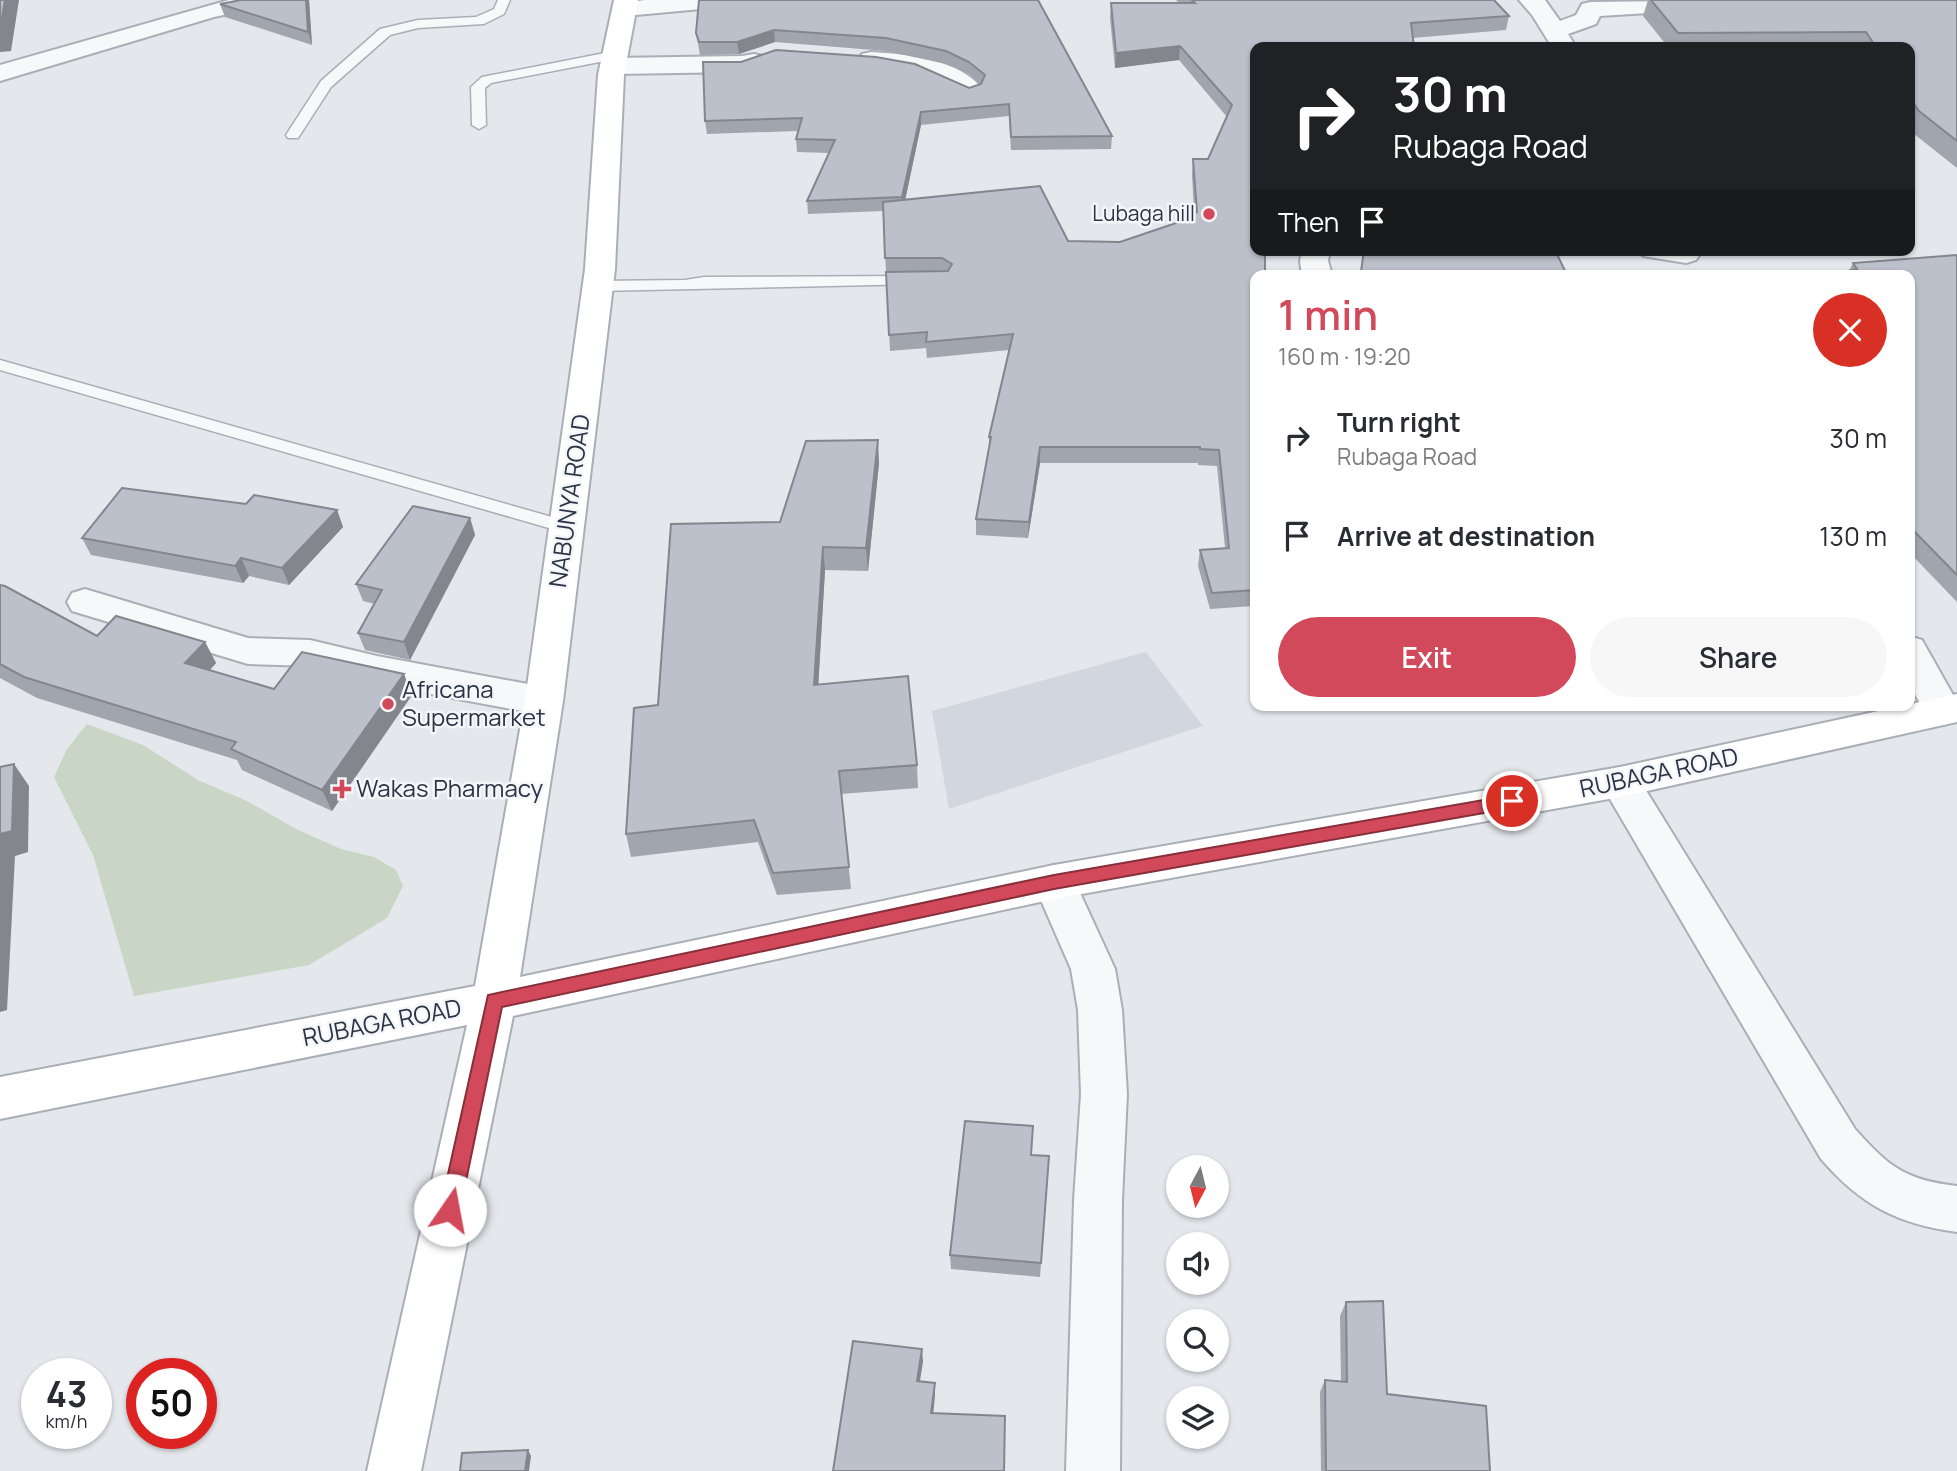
<!DOCTYPE html>
<meta charset="utf-8">
<style>
:root{--surface:#fff;--page:#f7f7f7;--text:#2b2b33;--muted:#7c7c81;--accent:#d1495b}
body{margin:0;font-family:Manrope,sans-serif;background:var(--page);color:var(--text);height:100vh;display:flex;flex-direction:column;font-size:26px;white-space:nowrap}
*{box-sizing:border-box;margin:0}
p{font-size:23px;color:var(--muted)}
.icon{flex:none;width:38px;height:38px;fill:none;stroke:currentColor;stroke-width:2;stroke-linecap:round;stroke-linejoin:round}
.map{position:relative;flex:1;overflow:hidden}
.drawer{position:absolute;left:1250px;top:270px;width:665px;height:441px;display:flex;flex-direction:column;background:var(--surface);border-radius:14px;box-shadow:0 2px 5px #0004}
.drawer>*{flex:none}
.hud{position:absolute;left:1250px;top:42px;width:665px;height:214px;border-radius:14px;box-shadow:0 2px 5px #0004;background:#202124;color:#fff;overflow:hidden}
.needle{width:46px;rotate:187deg}
.buttons{position:absolute;left:1166px;top:1155px;display:grid;gap:14px}
.buttons a{display:grid;place-items:center;width:63px;height:63px;border-radius:50%;background:var(--surface);box-shadow:0 2px 5px #0004;font-size:35px}
.speed{position:absolute;left:21px;top:1358px;display:flex;gap:14px;font-size:35px;font-weight:700;text-align:center}
.speed>*{display:grid;place-content:center;width:91px;height:91px;border-radius:50%;background:var(--surface);box-shadow:0 2px 5px #0004;line-height:1}
.speed small{font-size:18px;font-weight:400}
.speed .limit{border:10px solid #d22;background:#fff;color:#111}
.pin{position:absolute;display:grid;place-items:center;width:60px;height:60px;color:#fff;margin:-30px;border:4px solid #fff;border-radius:50%;box-shadow:0 2px 7px #0007}
.me{position:absolute;width:77px;margin:-38px;rotate:12deg;stroke-linejoin:round;filter:drop-shadow(0 0 5px #0008)}
.turn{display:flex;align-items:center;gap:24px;height:147px;padding:0 28px;font-size:32px}
.turn .icon{width:91px;height:91px;stroke-width:2.5}
.turn b{display:block;font-size:49px;line-height:60px}
.then{display:flex;align-items:center;height:66px;padding:0 28px;background:#0003;gap:14px;font-size:26px}
.round{display:grid;place-items:center;flex:none;width:74px;height:74px;border-radius:37px;background:var(--page)}
.head{display:flex;align-items:center;justify-content:space-between;height:119px;padding:0 28px}
h1{font-size:42px;font-weight:600;line-height:52px;color:var(--accent)}
.button{display:flex;gap:14px;margin-top:auto;padding:14px 28px}
.button a{flex:1;height:80px;border-radius:42px;background:var(--accent);color:#fff;font-size:28px;font-weight:600;line-height:80px;text-align:center}
.button a+a{background:var(--page);color:var(--text)}
ul{padding:0;list-style:none}
li{display:flex;align-items:center;gap:21px;height:98px;padding:0 28px}
li div{flex:1}
li b{display:block;font-size:26px}
li em{font-style:normal}
.map>svg:first-child{display:block}
</style>
<div class="map">
<svg width="1957" height="1471" viewBox="0 0 1957 1471">
<rect width="100%" height="100%" fill="#e4e7ec"/>
<!-- built -->
<polygon fill="#d2d6de" points="1146,652 1203,726 949,809 932,711"/>
<!-- green -->
<polygon fill="#c9d6c5" points="87,724 143,745 198,780 247,801 298,830 341,849 374,857 396,870 403,886 387,918 309,965 134,996 93,855 54,777 67,749"/>
<g fill="none" stroke-linecap="round" stroke-linejoin="round">
<defs>
<g id="service">
<polygon points="498,0 510,0 504,14 484,24 418,28 390,35 331,87 298,138 288,138 286,135 321,81 380,29 418,20 476,17 494,9"/>
<polygon points="615,51 622,55 620,58 491,83 485,88 486,125 479,129 472,125 471,87 482,77"/>
<polygon points="914,276 920,278 922,281 920,284 598,291 590,286 598,281 685,280 704,277"/>
<polygon points="0,360 573,523 575,527 573,531 566,533 0,370"/>
</g>
<g id="minor">
<polygon points="229,0 276,0 272,5 214,17 0,81 0,65"/>
<polygon points="645,0 735,0 731,5 723,7 625,16 617,14 613,9 617,4"/>
<polygon points="1519,0 1545,0 1560,21 1576,15 1582,4 1590,2 1757,0 1753,5 1745,7 1600,16 1596,24 1568,34 1576,47 1552,47 1532,15"/>
<path d="M871,52c35,2 90,7 112,38l-4,5c-19,5 -33,-12 -50,-18 -22,-8 -45,-7 -67,-13l-3,-5 3,-5z"/>
<polygon points="754,54 763,56 766,61 763,66 742,72 613,74 604,71 600,66 604,61 613,58 742,56"/>
<polygon points="1302,250 1330,250 1328,261 1332,275 1302,275 1300,261"/>
<polygon points="1639,250 1698,250 1700,254 1696,260 1686,263 1643,256"/>
<polygon points="85,589 248,638 310,640 377,656 544,687 557,691 563,701 557,711 544,715 377,684 310,666 248,664 72,611 67,602 72,593"/>
<polygon points="1909,636 1922,640 1957,702 1956,721 1943,725 1930,721 1909,684"/>
<path d="M1620,767l14,4 221,358c34,38 50,51 102,57v46c-60,-8 -96,-27 -136,-73l-221,-377 6,-11z"/>
<polygon points="1054,865 1069,870 1075,882 1115,969 1122,1010 1127,1094 1122,1200 1120,1471 1066,1471 1074,1200 1081,1094 1078,1010 1071,969 1033,882 1039,870"/>
</g>
<polygon id="secondary" points="614,0 638,0 624,75 615,269 563,701 520,977 1054,865 1620,767 1957,694 1957,722 1620,797 1054,899 513,1016 421,1471 367,1471 467,1025 0,1119 0,1077 475,986 525,701 585,269 598,75"/>
</defs>
<!-- service casing -->
<use href="#service" stroke="#a9aeb7" stroke-width="3"/>
<!-- minor casing -->
<use href="#minor" stroke="#a9aeb7" stroke-width="4"/>
<!-- secondary casing -->
<use href="#secondary" stroke="#a9aeb7" stroke-width="4"/>
<!-- service -->
<use href="#service" fill="#f7f8fa" fill-rule="evenodd"/>
<!-- minor -->
<use href="#minor" fill="#f7f8fa" fill-rule="evenodd"/>
<!-- secondary -->
<use href="#secondary" fill="#fff" fill-rule="evenodd"/>
</g>
<!-- wall -->
<g fill="#a1a5ae">
<polygon points="241,0 309,0 312,45 225,17 220,4"/>
<polygon points="1038,0 1112,136 1111,149 1011,150 1009,116 921,125 905,200 1068,241 1120,242 1179,222 1180,213 1194,212 1192,175 1193,159 1208,159 1227,117 1179,60 1115,68 1110,18 1111,3 1179,3 1176,0 1494,0 1509,16 1506,30 1413,38 1255,47 1255,612 1253,606 1210,609 1198,566 1200,550 1225,548 1217,466 1198,465 1198,463 1040,463 1028,538 976,535 976,519 989,449 989,437 1009,350 927,358 926,348 890,351 883,211 808,214 807,201 829,153 797,152 796,139 798,131 707,134 705,121 969,88 980,84 969,74 946,64 886,51 775,42 739,54 700,55 696,33"/>
<polygon points="1648,0 1957,0 1957,168 1909,130 1909,47 1668,47 1643,16"/>
<polygon points="1363,250 1555,250 1567,275 1360,275"/>
<polygon points="1957,255 1957,602 1909,552 1909,275 1849,271 1853,263"/>
<polygon points="879,463 868,571 825,570 818,685 917,765 918,788 841,794 851,889 777,895 758,842 631,857 626,834 658,705 780,522"/>
<polygon points="246,504 337,510 343,527 289,585 249,576 243,583 91,555 82,538"/>
<polygon points="470,518 475,535 410,660 365,650 358,633 375,604 363,601 356,584"/>
<polygon points="0,585 97,636 205,642 216,663 210,670 274,689 412,695 332,811 242,770 237,760 37,698 0,678"/>
<polygon points="1031,1155 1049,1156 1040,1277 951,1269 950,1255"/>
<polygon points="1346,1302 1387,1394 1490,1471 1321,1471 1320,1392 1325,1380 1341,1382 1340,1316"/>
</g>
<!-- shaded-wall -->
<g fill="#83868d">
<polygon points="5,0 19,0 11,51 0,52 0,28"/>
<polygon points="306,0 309,0 312,45 308,32"/>
<polygon points="774,30 775,42 739,54 737,42"/>
<polygon points="1180,46 1179,60 1115,68 1116,53"/>
<polygon points="921,112 921,125 903,210 902,197"/>
<polygon points="878,440 879,463 868,571 866,548"/>
<polygon points="1040,447 1040,463 1028,538 1029,522"/>
<polygon points="337,510 343,527 289,585 282,568"/>
<polygon points="470,518 475,535 410,660 404,642"/>
<polygon points="823,547 825,570 817,708 814,685"/>
<polygon points="241,558 249,576 243,583 235,566"/>
<polygon points="205,642 216,663 196,684 185,663"/>
<polygon points="404,674 412,695 332,811 322,790"/>
<polygon points="14,764 29,786 28,852 15,856 7,1010 0,1012 0,834"/>
<polygon points="922,1349 923,1362 918,1393 917,1381"/>
<polygon points="935,1383 935,1396 932,1426 931,1413"/>
<polygon points="528,1450 531,1456 529,1471 525,1471"/>
</g>
<!-- building -->
<g fill="#bbc0ca" stroke="#83868d" stroke-width="2">
<polygon points="0,0 5,0 0,28"/>
<polygon points="241,0 306,0 308,32 220,4"/>
<polygon points="699,0 1038,0 1112,136 1011,137 1009,104 921,112 902,197 807,201 835,140 796,139 802,118 705,121 703,62 741,62 776,50 876,57 915,64 969,88 981,84 985,75 969,62 946,51 886,38 774,30 737,42 699,42 696,33"/>
<polygon points="1192,0 1494,0 1509,16 1411,23 1414,47 1255,47 1255,250 1265,250 1265,275 1255,275 1255,590 1212,593 1200,550 1229,548 1219,450 1200,449 1200,447 1040,447 1029,522 976,519 991,437 989,437 1013,334 926,342 927,332 889,335 886,272 948,271 952,264 942,258 885,258 883,202 1040,186 1068,241 1120,242 1182,221 1180,213 1197,212 1193,159 1208,159 1232,105 1180,46 1116,53 1111,3 1195,3"/>
<polygon points="1651,0 1957,0 1957,141 1919,111 1909,97 1909,47 1876,47 1866,32 1678,33"/>
<polygon points="1364,250 1555,250 1567,275 1382,275 1361,272"/>
<polygon points="1957,255 1957,575 1909,526 1909,275 1829,275 1857,269 1853,263"/>
<polygon points="878,440 866,548 823,547 814,685 908,676 917,765 839,771 849,867 773,873 754,820 626,834 634,708 658,705 671,524 780,522 806,441"/>
<polygon points="122,488 246,504 254,495 337,510 282,568 241,558 235,566 82,538"/>
<polygon points="413,506 470,518 404,642 358,633 382,590 356,584"/>
<polygon points="0,585 5,586 97,636 116,616 205,642 185,663 274,689 302,652 404,674 322,790 231,749 236,742 24,677 0,664"/>
<polygon points="14,764 12,831 0,834 0,767"/>
<polygon points="965,1121 1033,1126 1031,1155 1049,1156 1041,1263 950,1255"/>
<polygon points="1383,1301 1387,1394 1486,1406 1490,1471 1326,1471 1325,1380 1347,1382 1346,1302"/>
<polygon points="853,1341 922,1349 917,1381 935,1383 931,1413 1005,1416 1004,1471 833,1471"/>
<polygon points="528,1450 525,1471 460,1471 462,1453"/>
</g>
<!-- route -->
<polygon fill="#d1495b" stroke="#882f3b" stroke-width="2" points="1512,795 1521,801 1512,808 1054,889 502,1007 460,1210 457,1217 450,1219 443,1217 440,1210 488,995 1054,875"/>
<!-- markers -->
<g fill="#d1495b" stroke="#f4f6f9" stroke-width="2.5">
<circle cx="1209" cy="214" r="7"/>
<circle cx="388" cy="704" r="7"/>
<path d="M338.5 778.5h7v7h7v7h-7v7h-7v-7h-7v-7h7z"/>
</g>
<g text-anchor="middle" stroke-width="5" stroke-linejoin="round" paint-order="stroke">
<!-- far-poi labels -->
<g font-size="21" fill="#2b3445" stroke="#f4f6f9" text-anchor="end">
<text x="1195" y="221">Lubaga hill</text>
</g>
<!-- street labels -->
<g font-size="24" fill="#2b3445" stroke="#f4f6f9">
<text transform="translate(570 501) rotate(-82)" y="8">NABUNYA ROAD</text>
<text transform="translate(1659 773) rotate(-12)" y="8">RUBAGA ROAD</text>
<text transform="translate(382 1023) rotate(-11)" y="8">RUBAGA ROAD</text>
</g>
<!-- poi labels -->
<g font-size="24" fill="#2b3445" stroke="#f4f6f9" text-anchor="start">
<text x="402" y="698">Africana<tspan x="402" dy="28">Supermarket</tspan></text>
<text x="356" y="797">Wakas Pharmacy</text>
</g>
</g>
</svg>
<div class="buttons">
<a><svg class="needle" viewBox="-14 -14 28 28"><path d="M0-13l5 13h-10z" fill="#e53935"/><path d="M0 13l5-13h-10z" fill="#7c7c81"/></svg></a>
<a><svg class="icon" aria-label="sound" viewBox="0 0 24 24"><path d="M4 9h4l5-4v14l-5-4H4zM17 9q2 3 0 6"/></svg></a>
<a><svg class="icon" aria-label="search" viewBox="0 0 24 24"><circle cx="10" cy="10" r="6"/><path d="M15 15l6 6"/></svg></a>
<a><svg class="icon" aria-label="layers" viewBox="0 0 24 24"><path d="M12 4l9 5-9 5-9-5zM3 14l9 5 9-5"/></svg></a>
</div>
<div class="speed"><div>43<small>km/h</small></div><div class="limit">50</div></div>
<div class="pin" style="left:1512px;top:801px;background:#d93025"><svg class="icon" aria-label="arrive" viewBox="0 0 24 24"><path d="M6 21V4h12l-3 4 3 4H6"/></svg></div>
<svg class="me" style="left:450px;top:1210px" viewBox="-20 -20 40 40"><circle r="19" fill="#fff"/><path d="M0-13L10 11 0 6-10 11z" fill="#d1495b"/></svg>
<div class="hud">
<div class="turn"><svg class="icon" aria-label="right" viewBox="0 0 24 24"><path d="M7 20v-9h11M14 6l5 5-5 5"/></svg><div><b>30 m</b>Rubaga Road</div></div>
<div class="then">Then<svg class="icon" aria-label="arrive" viewBox="0 0 24 24"><path d="M6 21V4h12l-3 4 3 4H6"/></svg></div>
</div>
<section class="drawer">
<div class="head"><div><h1>1 min</h1><p>160 m · 19:20</p></div><a class="round" style="background:#d93025;color:#fff"><svg class="icon" aria-label="close" viewBox="0 0 24 24"><path d="M6 6l12 12M18 6L6 18"/></svg></a></div>
<ul>
<li><svg class="icon" aria-label="right" viewBox="0 0 24 24"><path d="M7 20v-9h11M14 6l5 5-5 5"/></svg><div><b>Turn right</b><p>Rubaga Road</p></div><em>30 m</em></li>
<li><svg class="icon" aria-label="arrive" viewBox="0 0 24 24"><path d="M6 21V4h12l-3 4 3 4H6"/></svg><div><b>Arrive at destination</b></div><em>130 m</em></li>
</ul>
<div class="button"><a>Exit</a><a>Share</a></div>
</section>
</div>
